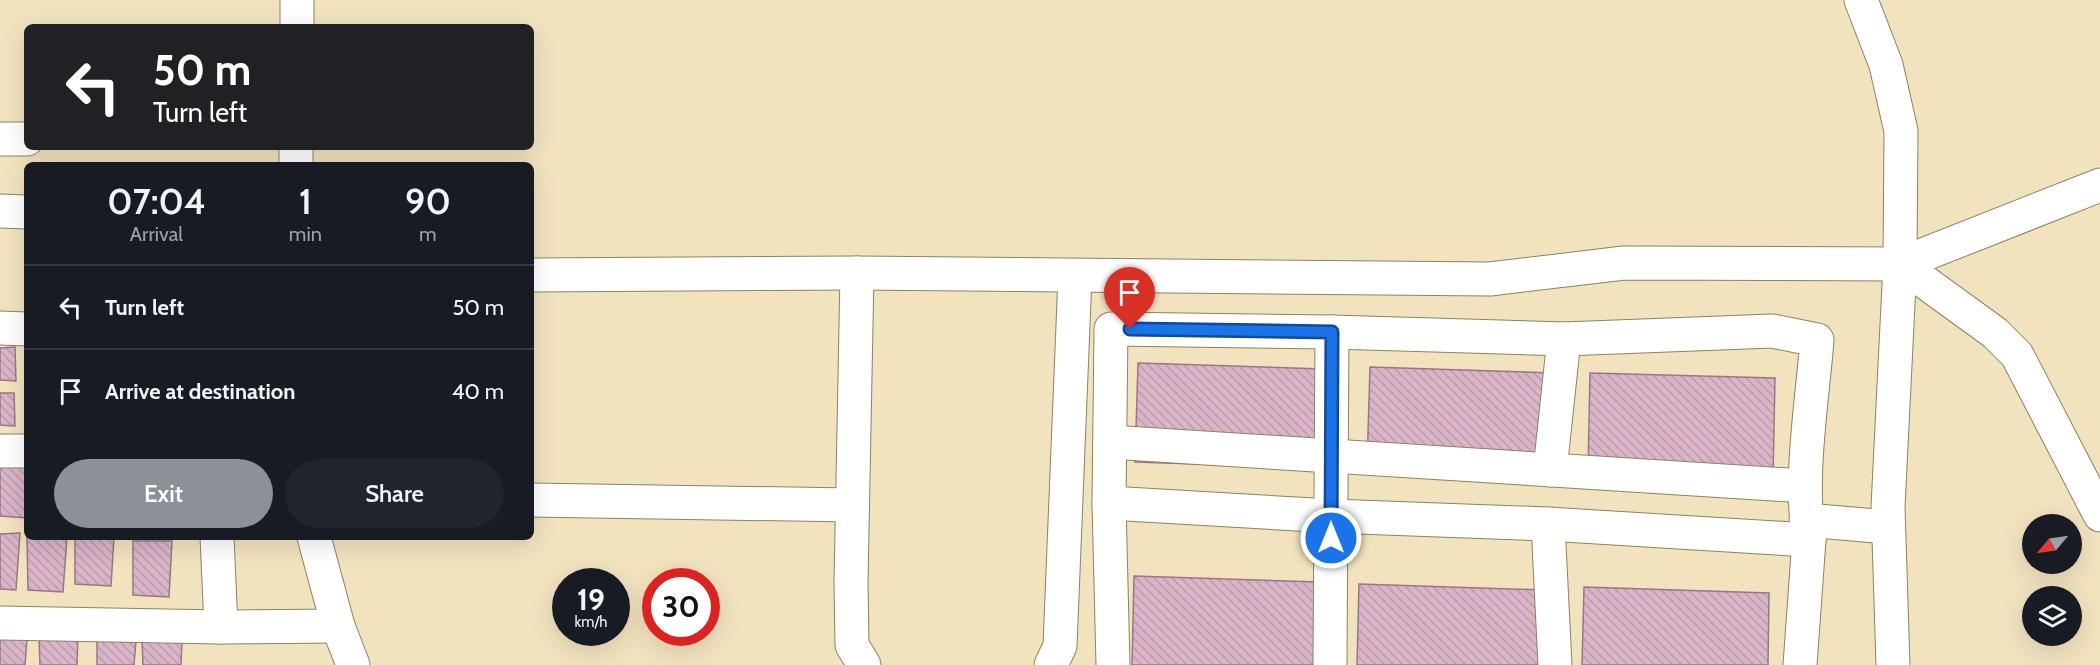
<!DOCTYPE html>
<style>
:root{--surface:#171b24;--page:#20242c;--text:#f1f3f6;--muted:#9ea1a6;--line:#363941;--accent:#8c9099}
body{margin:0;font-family:Cabin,sans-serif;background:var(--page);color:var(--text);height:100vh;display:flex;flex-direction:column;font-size:22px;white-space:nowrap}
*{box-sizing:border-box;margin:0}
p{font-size:20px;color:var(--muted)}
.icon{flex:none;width:33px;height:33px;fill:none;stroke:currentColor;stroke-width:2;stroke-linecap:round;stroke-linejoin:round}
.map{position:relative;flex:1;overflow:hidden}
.sheet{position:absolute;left:24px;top:162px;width:510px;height:378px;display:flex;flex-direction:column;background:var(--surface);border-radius:9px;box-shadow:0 6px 24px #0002}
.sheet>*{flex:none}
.hud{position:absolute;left:24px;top:24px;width:510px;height:126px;border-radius:9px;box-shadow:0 6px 24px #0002;background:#202124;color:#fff;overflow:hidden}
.needle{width:39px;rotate:241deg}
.controls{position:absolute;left:2022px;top:514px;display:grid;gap:12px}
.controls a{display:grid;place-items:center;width:60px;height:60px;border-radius:50%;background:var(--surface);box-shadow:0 6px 24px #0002;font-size:30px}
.speed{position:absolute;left:552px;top:568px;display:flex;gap:12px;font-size:30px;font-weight:700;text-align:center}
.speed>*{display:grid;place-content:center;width:78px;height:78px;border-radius:50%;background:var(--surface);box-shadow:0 6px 24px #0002;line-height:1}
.speed small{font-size:15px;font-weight:400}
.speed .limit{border:9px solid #d22;background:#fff;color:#111}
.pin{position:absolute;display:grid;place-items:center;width:51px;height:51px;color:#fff;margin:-62px -26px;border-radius:50% 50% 50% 0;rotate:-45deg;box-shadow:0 0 6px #0007}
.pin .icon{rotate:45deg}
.me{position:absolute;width:66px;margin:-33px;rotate:0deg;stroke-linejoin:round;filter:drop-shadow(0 0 4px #0008)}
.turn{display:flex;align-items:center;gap:21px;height:126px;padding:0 30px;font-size:27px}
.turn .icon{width:78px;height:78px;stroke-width:2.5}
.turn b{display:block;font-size:42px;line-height:51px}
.eta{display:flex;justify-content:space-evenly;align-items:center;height:102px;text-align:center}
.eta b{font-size:36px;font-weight:600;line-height:42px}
.action{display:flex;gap:12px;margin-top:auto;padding:12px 30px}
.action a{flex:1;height:69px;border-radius:36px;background:var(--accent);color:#fff;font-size:24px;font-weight:600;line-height:69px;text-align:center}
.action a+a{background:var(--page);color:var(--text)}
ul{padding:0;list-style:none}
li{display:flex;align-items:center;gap:18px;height:84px;padding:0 30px;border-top:2px solid var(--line)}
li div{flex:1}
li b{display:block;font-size:22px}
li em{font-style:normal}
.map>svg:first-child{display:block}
</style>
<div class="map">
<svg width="2100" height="665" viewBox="0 0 2100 665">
<defs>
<pattern id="building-back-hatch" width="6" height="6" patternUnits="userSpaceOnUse" patternTransform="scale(1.5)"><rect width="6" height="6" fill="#dab5c8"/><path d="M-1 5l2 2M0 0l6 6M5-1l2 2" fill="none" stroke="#bb9bab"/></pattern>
</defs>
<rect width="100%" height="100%" fill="#f2e3bf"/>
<!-- building -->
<g fill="url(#building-back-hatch)" stroke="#987688" stroke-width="1.5">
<polygon points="15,347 16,381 0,380 0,348"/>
<polygon points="1138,363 1323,369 1320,468 1135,462"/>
<polygon points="1370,367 1554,373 1552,472 1367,466"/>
<polygon points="1590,373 1775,378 1773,477 1588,471"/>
<polygon points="0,393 14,393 15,426 0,425"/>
<polygon points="0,462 27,462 27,518 0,516"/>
<polygon points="20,533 16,590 0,589 0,534"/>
<polygon points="27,537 67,537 63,592 28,590"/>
<polygon points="75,537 114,537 111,586 75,584"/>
<polygon points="133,541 172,541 169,597 133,595"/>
<polygon points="1134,576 1319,582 1317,665 1132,665"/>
<polygon points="1359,584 1544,590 1542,665 1357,665"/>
<polygon points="1584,587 1769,593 1768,665 1582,665"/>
<polygon points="39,636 78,636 77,665 40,665"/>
<polygon points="0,639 27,639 25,665 0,665"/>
<polygon points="97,640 136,640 134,665 97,665"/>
<polygon points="142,641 182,641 181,665 143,665"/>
</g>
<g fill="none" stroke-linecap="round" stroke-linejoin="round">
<defs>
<g id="minor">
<polyline points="1861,0 1886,65 1901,131 1900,264 1888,507 1893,665"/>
<polyline points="297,27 297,0"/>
<polyline points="0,139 27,139"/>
<polyline points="296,165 296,147"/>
<polyline points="0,211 27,212"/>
<polyline points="1900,264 1995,333 2017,355 2100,515"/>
<polyline points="857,273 851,583 852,645 864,665"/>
<polyline points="531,275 857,273 1490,279 1624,263 1900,264 2100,185"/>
<polyline points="0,328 27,329"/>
<polyline points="1110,442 1805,486"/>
<polyline points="0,451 27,451"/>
<polyline points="1550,470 1564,339"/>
<polyline points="531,500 852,505"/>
<polyline points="1109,503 1331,516 1548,524 1809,540"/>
<polyline points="1806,520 1888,527"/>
<polyline points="1548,524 1555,665"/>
<polyline points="217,537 221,627"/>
<polyline points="314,537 338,626 353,665"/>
<polyline points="0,623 221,627 338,626"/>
<polyline points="1051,665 1060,646 1075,276"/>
<path d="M1113,665l-4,-162 2,-174 221,3 232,7 208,-8 45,9c-5,63 -18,138 -8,200l-9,125"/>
<polyline points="1330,665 1332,332"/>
</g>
</defs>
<!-- minor casing -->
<use href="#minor" stroke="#8f8161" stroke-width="35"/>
<!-- minor -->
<use href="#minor" stroke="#fff" stroke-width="33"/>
</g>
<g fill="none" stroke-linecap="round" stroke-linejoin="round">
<defs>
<polyline id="route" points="1130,329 1332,332 1331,538"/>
</defs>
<!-- route casing -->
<use href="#route" stroke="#114b97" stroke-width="15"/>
<!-- route -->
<use href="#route" stroke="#1a73e8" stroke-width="10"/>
</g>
</svg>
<div class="controls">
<a><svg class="needle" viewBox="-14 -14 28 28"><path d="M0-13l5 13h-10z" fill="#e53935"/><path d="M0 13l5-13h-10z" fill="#9ea1a6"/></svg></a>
<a><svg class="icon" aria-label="layers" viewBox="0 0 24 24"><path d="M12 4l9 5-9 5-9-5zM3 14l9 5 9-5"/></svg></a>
</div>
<div class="speed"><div>19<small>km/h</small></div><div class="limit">30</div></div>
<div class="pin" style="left:1130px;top:329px;background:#d93025"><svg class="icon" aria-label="arrive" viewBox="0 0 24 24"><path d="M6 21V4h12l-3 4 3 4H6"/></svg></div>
<svg class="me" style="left:1331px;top:538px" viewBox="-20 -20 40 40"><circle r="17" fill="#1a73e8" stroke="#fff" stroke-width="3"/><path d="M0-11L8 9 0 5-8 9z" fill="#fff"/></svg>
<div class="hud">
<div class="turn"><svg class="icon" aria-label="left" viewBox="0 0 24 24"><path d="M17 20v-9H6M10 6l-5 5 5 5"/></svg><div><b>50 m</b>Turn left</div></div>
</div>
<section class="sheet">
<div class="eta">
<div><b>07:04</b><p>Arrival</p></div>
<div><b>1</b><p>min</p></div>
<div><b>90</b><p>m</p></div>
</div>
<ul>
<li><svg class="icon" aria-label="left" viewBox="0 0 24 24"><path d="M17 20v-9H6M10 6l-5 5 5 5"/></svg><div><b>Turn left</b></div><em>50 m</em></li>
<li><svg class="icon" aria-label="arrive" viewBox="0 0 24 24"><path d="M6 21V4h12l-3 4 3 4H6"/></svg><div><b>Arrive at destination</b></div><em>40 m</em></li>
</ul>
<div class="action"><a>Exit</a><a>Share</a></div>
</section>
</div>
